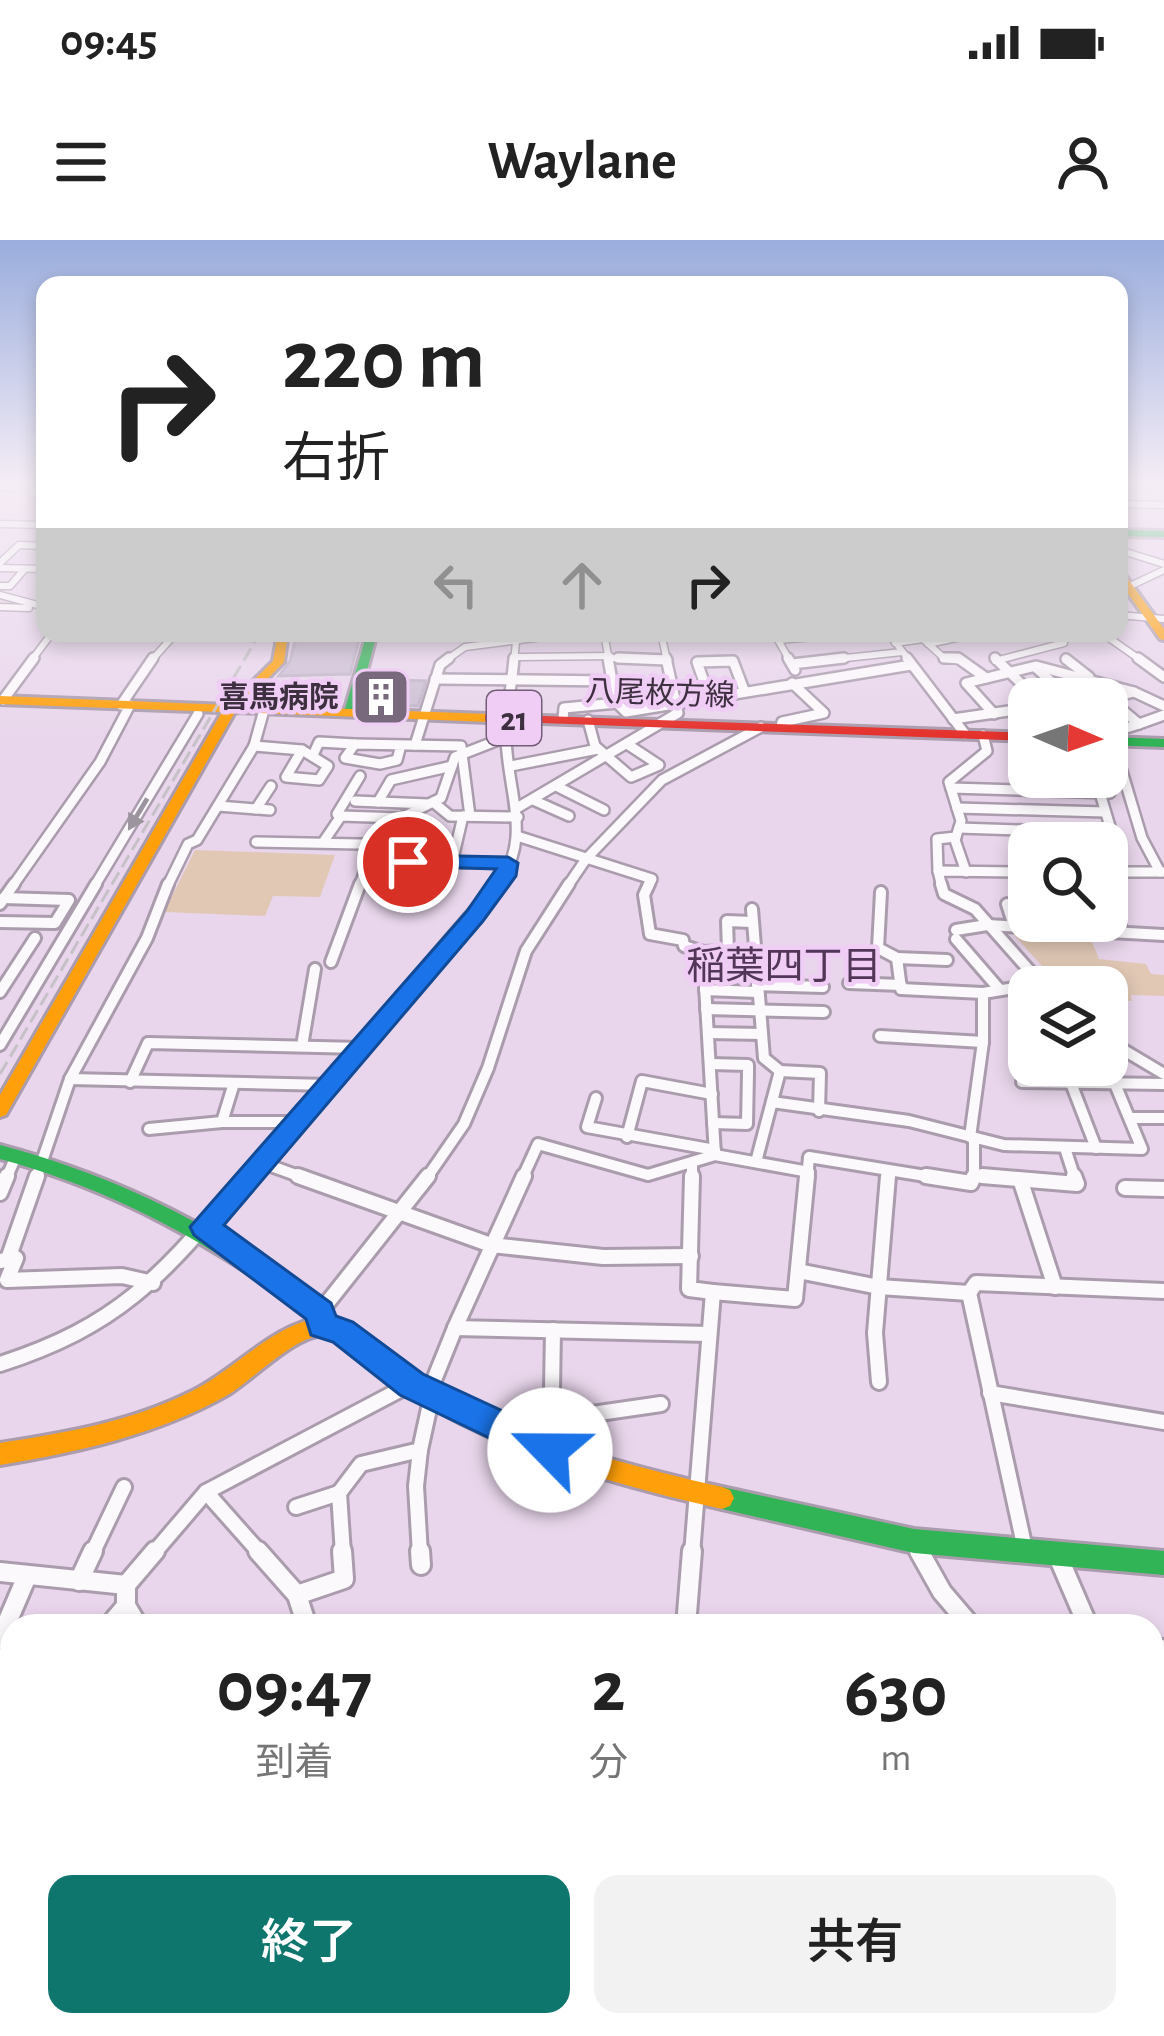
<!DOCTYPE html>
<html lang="ja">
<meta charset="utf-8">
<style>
:root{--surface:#fff;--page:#f2f2f2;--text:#222;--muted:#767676;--accent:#0f766e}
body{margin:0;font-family:"Alegreya Sans","Noto Sans JP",sans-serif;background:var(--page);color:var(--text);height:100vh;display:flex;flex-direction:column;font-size:45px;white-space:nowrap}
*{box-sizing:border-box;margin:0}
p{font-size:39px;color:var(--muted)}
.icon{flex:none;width:66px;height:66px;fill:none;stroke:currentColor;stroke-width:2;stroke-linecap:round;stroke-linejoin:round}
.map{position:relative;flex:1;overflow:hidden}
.sheet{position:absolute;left:0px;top:1374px;width:1164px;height:423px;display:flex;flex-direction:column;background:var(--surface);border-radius:36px 36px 0 0;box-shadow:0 6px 18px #0003}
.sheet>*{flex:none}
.guide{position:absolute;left:36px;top:36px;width:1092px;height:366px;border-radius:24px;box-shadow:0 6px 18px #0003;background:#fff;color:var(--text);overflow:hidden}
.needle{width:78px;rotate:92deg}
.tools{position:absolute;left:1008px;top:438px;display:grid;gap:24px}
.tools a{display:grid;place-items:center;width:120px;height:120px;border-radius:24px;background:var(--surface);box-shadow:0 6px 18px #0003;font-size:60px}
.pin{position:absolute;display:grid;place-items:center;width:102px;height:102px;color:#fff;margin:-51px;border:6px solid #fff;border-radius:50%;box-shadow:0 3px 12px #0007}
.me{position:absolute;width:132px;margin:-66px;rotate:293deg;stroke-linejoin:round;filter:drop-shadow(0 0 9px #0008)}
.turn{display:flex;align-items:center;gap:42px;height:252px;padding:0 48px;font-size:54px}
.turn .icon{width:156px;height:156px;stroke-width:2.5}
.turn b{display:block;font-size:84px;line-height:102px}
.lanes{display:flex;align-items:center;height:114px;padding:0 48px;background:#0003;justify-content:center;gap:60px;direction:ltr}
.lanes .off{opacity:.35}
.eta{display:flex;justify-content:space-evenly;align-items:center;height:204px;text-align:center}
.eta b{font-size:72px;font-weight:600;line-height:84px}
.cta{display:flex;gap:24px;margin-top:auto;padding:24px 48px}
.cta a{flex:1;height:138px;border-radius:24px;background:var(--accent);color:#fff;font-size:48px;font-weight:600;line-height:138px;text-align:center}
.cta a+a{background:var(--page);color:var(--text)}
.status{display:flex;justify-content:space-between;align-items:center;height:84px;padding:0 60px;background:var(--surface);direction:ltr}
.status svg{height:33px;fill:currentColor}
header{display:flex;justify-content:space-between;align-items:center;height:156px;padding:0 48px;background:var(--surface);font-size:54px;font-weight:600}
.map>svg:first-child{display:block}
</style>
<div class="status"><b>09:45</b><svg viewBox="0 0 49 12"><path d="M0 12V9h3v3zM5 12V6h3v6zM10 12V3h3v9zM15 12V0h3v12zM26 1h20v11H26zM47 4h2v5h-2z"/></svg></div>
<header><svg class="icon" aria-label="menu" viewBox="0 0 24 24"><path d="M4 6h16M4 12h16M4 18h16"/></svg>Waylane<svg class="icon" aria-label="person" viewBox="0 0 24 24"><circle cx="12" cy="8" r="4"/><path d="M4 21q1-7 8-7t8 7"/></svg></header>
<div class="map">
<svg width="1164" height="1796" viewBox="0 0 1164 1796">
<rect width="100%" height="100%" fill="#e9d6ec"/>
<!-- green -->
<g fill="#e1c8b5">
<polygon points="195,610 335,615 320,657 273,656 265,676 164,672"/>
<polygon points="1013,694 1090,697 1099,719 1146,724 1151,734 1164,735 1164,756 1131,755 1132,761 1107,760 1107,747 1061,747"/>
</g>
<!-- building -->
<g fill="#ccbfd4" stroke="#c1b5c8" stroke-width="3">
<polygon points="297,393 361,393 350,434 279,436 290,421"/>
<polygon points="400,440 426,441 418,466 363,465 368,444"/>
</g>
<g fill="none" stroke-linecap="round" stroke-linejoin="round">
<defs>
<g id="street-far4">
<polyline points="43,244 31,253 45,255"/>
<polyline points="0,247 18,248"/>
<polyline points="1119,264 1164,265"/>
<polyline points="0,284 45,285"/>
<polyline points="1119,310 1164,324"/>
<polyline points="0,323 19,305 45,306"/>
<polyline points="0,328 45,329"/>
<polyline points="0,346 10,346 23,331"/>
<polyline points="1128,347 1164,330"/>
<polyline points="0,355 45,367"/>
<polyline points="0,367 29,368"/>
<polyline points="1119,375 1164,379"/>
<polyline points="604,393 609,421"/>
<polyline points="661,393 667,421"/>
<polyline points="774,393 790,421"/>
<polyline points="888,393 910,421"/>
<polyline points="1102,393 1142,421"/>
<polyline points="661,394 729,393"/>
<polyline points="778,400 826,396"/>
<polyline points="895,403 923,399 945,419 963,421"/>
<polyline points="928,404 980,393"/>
<polyline points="517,417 610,416"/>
<polyline points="610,418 667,420"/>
<polyline points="31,421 52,393"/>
<polyline points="151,421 176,393"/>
<polyline points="445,421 465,407 574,393"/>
<polyline points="514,421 517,393"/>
<polyline points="723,421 733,421"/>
<polyline points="817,421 902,412"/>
<polyline points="995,421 1064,403"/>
</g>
<g id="street-far3">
<polyline points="608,418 612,441"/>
<polyline points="618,418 667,420"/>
<polyline points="788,418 795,430"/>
<polyline points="907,418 965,494"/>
<polyline points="944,418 954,418"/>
<polyline points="958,418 986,438"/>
<polyline points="995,418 1037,459"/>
<polyline points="1138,418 1164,437"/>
<polyline points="1066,419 1089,437"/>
<polyline points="792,424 844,418"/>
<polyline points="1035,427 1071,459"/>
<polyline points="435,439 615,441 617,463 564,468 563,479"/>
<polyline points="1126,454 1134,452 1164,466"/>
<polyline points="709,456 697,422 733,421 744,450"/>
<polyline points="1108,458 1139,484 1164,475"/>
<polyline points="3,460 34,418"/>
<polyline points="617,463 626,472 911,425"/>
<polyline points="121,465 153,418"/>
<polyline points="264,470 254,506 302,510"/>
<polyline points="994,474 966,443 1036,426 1134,452"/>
<polyline points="953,479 1029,468"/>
<polyline points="588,480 595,506 631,537 659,525 627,504"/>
<polyline points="781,487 782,482 824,473 792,443"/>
<polyline points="1107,494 1139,484"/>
<polyline points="1113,501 1142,598 1160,632"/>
<polyline points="401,505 397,520 380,524 345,518 355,504 461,506 470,576"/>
<polyline points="415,505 440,425 449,418"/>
<polygon points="302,510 328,526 319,540 286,537"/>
<polyline points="314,513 319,502 355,504"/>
<polyline points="511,526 598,509"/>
<polyline points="558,547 604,570"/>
<polyline points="951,548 1110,553"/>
<polyline points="533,560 569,576"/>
<polyline points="355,561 428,564"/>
<polyline points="378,562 391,540 452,526"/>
<polyline points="433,562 450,576 518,577"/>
<polyline points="218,566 270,570"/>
<polyline points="517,568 678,473 666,418"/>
<polyline points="957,568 1105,572"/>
<polyline points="256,569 271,546"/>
<polyline points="341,576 337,574 360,536"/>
<polyline points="959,588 1112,593 1100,553"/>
<polyline points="517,596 652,639 648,647"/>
<polyline points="324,601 341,576 401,578 441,558 455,517 506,497"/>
<polyline points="256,602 411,605 408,622"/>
<polyline points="452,623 463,576"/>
<polyline points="938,631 937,599 956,597"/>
<polyline points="966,632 955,600 961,581 949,542 987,511 983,495"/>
<polyline points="1107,632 1163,632"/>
<polyline points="12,647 100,522 130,465"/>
<polyline points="94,647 198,474"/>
<polyline points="167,647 188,604 197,600 254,506"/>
<polyline points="359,647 368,622 508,623"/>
<path d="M495,647c41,-46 10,-100 11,-154 1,-25 6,-50 8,-75"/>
<polyline points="567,647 586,619 662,540 761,487"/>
<polyline points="942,647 938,631 1029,632"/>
</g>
<g id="street-far2">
<polyline points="649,644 644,655 650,694 683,700 684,706 703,712 715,915"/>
<polyline points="941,644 944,654 975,669 1044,747"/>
<polyline points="881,652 878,708 897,718"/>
<polyline points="1107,662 1123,692"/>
<polyline points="0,664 14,644"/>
<polyline points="1007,664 1014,686"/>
<polyline points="752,669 764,818 780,831 756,922"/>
<polyline points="0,682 55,683 69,660 4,658"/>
<polyline points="956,690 987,685 1164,695"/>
<polyline points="956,699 1000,750"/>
<polyline points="703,712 728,711 727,681 752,682"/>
<polyline points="947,720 897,718 901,749 983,753"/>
<polyline points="331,722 360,644"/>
<polyline points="849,743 901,745"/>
<polyline points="757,745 823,747"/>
<polyline points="705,750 758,752"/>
<polyline points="0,752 35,698"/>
<polyline points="706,769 824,772"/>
<polyline points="708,793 762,794"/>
<polyline points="880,796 983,802"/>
<polyline points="1107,800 1164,834"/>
<polyline points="0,805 96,644"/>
<polyline points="302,806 315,729"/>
<polyline points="710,824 748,825 748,833 747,884 713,883"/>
<polyline points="780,831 820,833 819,871"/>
<polyline points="70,839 329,845"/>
<polyline points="130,842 148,803 361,808"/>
<polyline points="1022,842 1164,844"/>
<polyline points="234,843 222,882 295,882"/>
<polyline points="1071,843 1096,908"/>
<polyline points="596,858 587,887 715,910"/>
<polyline points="772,862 909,881 1004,905 1142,909 1115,844"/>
<polyline points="1130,878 1164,878"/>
<polyline points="149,889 222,882"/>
<polyline points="627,897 642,841 712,854"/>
<polyline points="970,897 983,802 983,753 1040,744"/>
<polyline points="974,898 974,935"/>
<polyline points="1065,908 1075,939"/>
<polyline points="260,922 307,939"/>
<polyline points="6,939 16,916"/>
<polyline points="36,939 70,839 147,698 168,644"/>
<polyline points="244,939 498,644"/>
<polyline points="426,939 464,884 488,828 526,711 569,644"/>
<polyline points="522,939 538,904 648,935 715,915 809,932"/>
<polyline points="692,939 692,923"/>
<polyline points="807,939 809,917 944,939"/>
<polyline points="888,939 888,933"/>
<polyline points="973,939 974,935 1017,939"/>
</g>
<g id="street-far1">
<polyline points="298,936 491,1005 603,1017 691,1016"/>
<polyline points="524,936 455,1088 709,1094"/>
<polyline points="692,936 689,1049 713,1052"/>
<polyline points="926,936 971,943 974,936"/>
<polyline points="982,936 1077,944 1074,936"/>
<polyline points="1021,942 1055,1047"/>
<polyline points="1125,948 1164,949"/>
<polyline points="0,953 7,936"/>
<polyline points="8,1019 37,936"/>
<polyline points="0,1021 16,1018 7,1040 122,1036 153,1043"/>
<polyline points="798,1031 879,1047 969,1053 976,1043 1164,1051"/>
<polyline points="969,1053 1025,1309"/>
<polyline points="320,1072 428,936"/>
<path d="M0,1124c125,-40 165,-93 247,-188"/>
<polyline points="879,1142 875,1093 888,936"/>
<polyline points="424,1151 434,1140 455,1088"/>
<polyline points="990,1153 1164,1182"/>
<polyline points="551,1180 661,1164"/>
<polyline points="551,1209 553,1090"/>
<polyline points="420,1210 416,1246 420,1314"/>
<polyline points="206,1252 261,1314"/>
<polyline points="296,1267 339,1253"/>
<polyline points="914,1302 921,1314"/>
<polyline points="92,1314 124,1247"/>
<polyline points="153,1314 206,1252 411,1144"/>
<polyline points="343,1314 339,1253 361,1224 420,1210 432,1155"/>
<polyline points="692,1314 713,1052 795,1059 807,936"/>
</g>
<g id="street">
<polyline points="258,1311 297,1355 307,1386"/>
<polyline points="420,1311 421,1325"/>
<polyline points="919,1311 942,1352 971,1386"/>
<polyline points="1057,1314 1088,1386"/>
<polyline points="0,1332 126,1345"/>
<polyline points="79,1341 93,1311"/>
<polyline points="297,1355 344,1339 342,1311"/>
<polyline points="109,1386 126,1366"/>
<polyline points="138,1386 126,1366 126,1345 155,1311"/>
<polyline points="686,1386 692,1311"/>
<polyline points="0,1399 27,1336"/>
<polyline points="1152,1406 1164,1410"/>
<polyline points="0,1517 12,1503"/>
<polyline points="1164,1608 1155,1636 1164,1673"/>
<polyline points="0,1653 12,1638"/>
<polyline points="287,1785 289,1796"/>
<polyline points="428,1785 428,1796"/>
<polyline points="628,1785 628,1796"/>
<polyline points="994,1785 996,1796"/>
<polyline points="1092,1785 1094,1796"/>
<polyline points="138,1796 166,1785"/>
</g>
<g id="fast">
<polygon points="1119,290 1164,291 1164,297 1119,296"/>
<polygon points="367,393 377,393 356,472 350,476 344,472"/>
<polygon points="1107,497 1164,499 1164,507 1107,505"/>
<path d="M0,905c127,34 221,85 327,161l6,19 -3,6 -7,3 -7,-3 -5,-14c-98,-72 -193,-126 -311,-158z"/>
<polygon points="722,1247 914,1289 1164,1311 1164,1335 914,1313 722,1269 714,1266 710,1258 714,1250"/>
</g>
<g id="slow">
<polygon points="1119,331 1123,332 1164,389 1164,400 1160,399 1119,341"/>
<polygon points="278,393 288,393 284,422 242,465 489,474 495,478 489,482 235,472 6,875 0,877 0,855 222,472 0,464 0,456 229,465 273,421"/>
<path d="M325,1077c49,11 82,55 125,78 85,46 178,71 272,92l8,3 4,8 -4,8 -8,3c-106,-24 -214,-54 -307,-111 -25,-16 -62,-60 -89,-63 -29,-2 -75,47 -100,61 -70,39 -148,56 -226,69v-22c64,-10 129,-21 188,-50 46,-21 85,-71 137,-76z"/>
</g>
<g id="jam">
<polygon points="489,474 1029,493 1029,501 485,481 485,475"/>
<polygon points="0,1756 12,1761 12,1785 25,1785 23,1791 12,1795 0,1790"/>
</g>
</defs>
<!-- street-far4 casing -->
<use href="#street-far4" stroke="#aa9cad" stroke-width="9"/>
<!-- street-far3 casing -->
<use href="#street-far3" stroke="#aa9cad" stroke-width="14"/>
<!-- street-far2 casing -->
<use href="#street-far2" stroke="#aa9cad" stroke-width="16"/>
<!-- street-far1 casing -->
<use href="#street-far1" stroke="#aa9cad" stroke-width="20"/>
<!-- street casing -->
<use href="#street" stroke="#aa9cad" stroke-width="24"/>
<!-- fast casing -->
<use href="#fast" stroke="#aa9cad" stroke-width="6"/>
<!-- slow casing -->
<use href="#slow" stroke="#aa9cad" stroke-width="6"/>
<!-- jam casing -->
<use href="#jam" stroke="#aa9cad" stroke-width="6"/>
<!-- street-far4 -->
<use href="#street-far4" stroke="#fcf9fc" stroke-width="6"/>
<!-- street-far3 -->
<use href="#street-far3" stroke="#fcf9fc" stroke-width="9"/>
<!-- street-far2 -->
<use href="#street-far2" stroke="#fcf9fc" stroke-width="10"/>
<!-- street-far1 -->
<use href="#street-far1" stroke="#fcf9fc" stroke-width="14"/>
<!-- street -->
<use href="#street" stroke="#fcf9fc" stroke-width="18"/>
<!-- fast -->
<use href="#fast" fill="#30b455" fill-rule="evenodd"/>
<!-- slow -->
<use href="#slow" fill="#ff9f0a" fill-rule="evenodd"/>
<!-- jam -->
<use href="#jam" fill="#e5322d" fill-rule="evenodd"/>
<!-- rail -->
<polyline stroke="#c5c1c6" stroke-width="3" stroke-dasharray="14 6" stroke-linecap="butt" points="0,834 260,393"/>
</g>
<!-- one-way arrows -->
<defs><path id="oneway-solid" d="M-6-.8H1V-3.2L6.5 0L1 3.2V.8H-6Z" transform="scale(3)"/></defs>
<use fill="#9c949e" href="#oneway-solid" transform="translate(138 574) rotate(121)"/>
<!-- sky -->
<linearGradient id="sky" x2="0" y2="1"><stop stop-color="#9aaddd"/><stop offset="0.49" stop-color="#f5edf6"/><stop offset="1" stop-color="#f5edf6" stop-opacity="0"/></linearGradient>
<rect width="1164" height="496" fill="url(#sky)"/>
<!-- route -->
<polygon fill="#1a73e8" stroke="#114b97" stroke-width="3" points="408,615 508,617 518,623 516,636 483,681 224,985 331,1063 336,1076 353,1082 423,1134 563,1199 568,1210 563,1222 550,1227 400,1155 333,1102 311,1095 306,1079 194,995 190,987 467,671 496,629 400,626 397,622"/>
<!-- icons -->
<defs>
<symbol id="building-square" viewBox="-11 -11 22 22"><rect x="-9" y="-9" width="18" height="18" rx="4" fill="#79697c" stroke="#efcdf5"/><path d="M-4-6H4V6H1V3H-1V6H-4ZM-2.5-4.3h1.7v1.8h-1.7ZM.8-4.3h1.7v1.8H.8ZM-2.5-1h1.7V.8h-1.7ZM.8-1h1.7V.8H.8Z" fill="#fff"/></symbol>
</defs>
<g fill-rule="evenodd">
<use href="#building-square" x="348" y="424" width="66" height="66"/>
</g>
<g text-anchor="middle" stroke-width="9" stroke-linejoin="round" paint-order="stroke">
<!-- far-street labels -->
<g font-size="30" fill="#3d2f3f" stroke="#efcdf5">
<text transform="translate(660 453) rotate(2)" y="10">八尾枚方線</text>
</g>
<!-- far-poi labels -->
<g font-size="30" font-weight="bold" fill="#3d2f3f" stroke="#efcdf5" text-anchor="end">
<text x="339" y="467">喜馬病院</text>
</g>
<!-- shield labels -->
<rect fill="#efcdf5" stroke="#725e76" stroke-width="3" x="487" y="451" width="54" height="54" rx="9"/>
<g font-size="33" font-weight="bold" fill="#3d2f3f">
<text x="514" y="490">21</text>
</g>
<!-- neighbourhood labels -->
<g font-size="39" fill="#523657" stroke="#efcdf5">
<text x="784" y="739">稲葉四丁目</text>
</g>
</g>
</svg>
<div class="tools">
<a><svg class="needle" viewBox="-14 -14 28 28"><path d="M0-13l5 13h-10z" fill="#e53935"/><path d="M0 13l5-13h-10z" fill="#767676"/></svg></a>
<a><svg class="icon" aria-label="search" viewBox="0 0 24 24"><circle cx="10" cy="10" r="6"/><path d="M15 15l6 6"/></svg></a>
<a><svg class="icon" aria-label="layers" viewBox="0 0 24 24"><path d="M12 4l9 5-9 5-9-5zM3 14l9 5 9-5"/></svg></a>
</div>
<div class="pin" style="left:408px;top:622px;background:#d93025"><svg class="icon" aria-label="arrive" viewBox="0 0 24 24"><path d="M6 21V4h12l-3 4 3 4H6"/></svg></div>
<svg class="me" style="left:550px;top:1210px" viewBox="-20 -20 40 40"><circle r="19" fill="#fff"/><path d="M0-13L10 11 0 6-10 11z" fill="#1a73e8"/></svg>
<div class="guide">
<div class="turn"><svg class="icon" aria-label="right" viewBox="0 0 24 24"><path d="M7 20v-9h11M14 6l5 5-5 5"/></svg><div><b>220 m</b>右折</div></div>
<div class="lanes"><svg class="icon off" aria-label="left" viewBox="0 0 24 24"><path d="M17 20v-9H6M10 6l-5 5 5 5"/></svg><svg class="icon off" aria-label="ahead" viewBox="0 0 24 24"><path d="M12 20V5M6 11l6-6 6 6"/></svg><svg class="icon" aria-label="right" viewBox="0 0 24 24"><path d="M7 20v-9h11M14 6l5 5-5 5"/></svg></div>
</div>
<section class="sheet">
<div class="eta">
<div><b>09:47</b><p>到着</p></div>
<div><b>2</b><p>分</p></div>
<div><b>630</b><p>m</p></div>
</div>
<div class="cta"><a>終了</a><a>共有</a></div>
</section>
</div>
